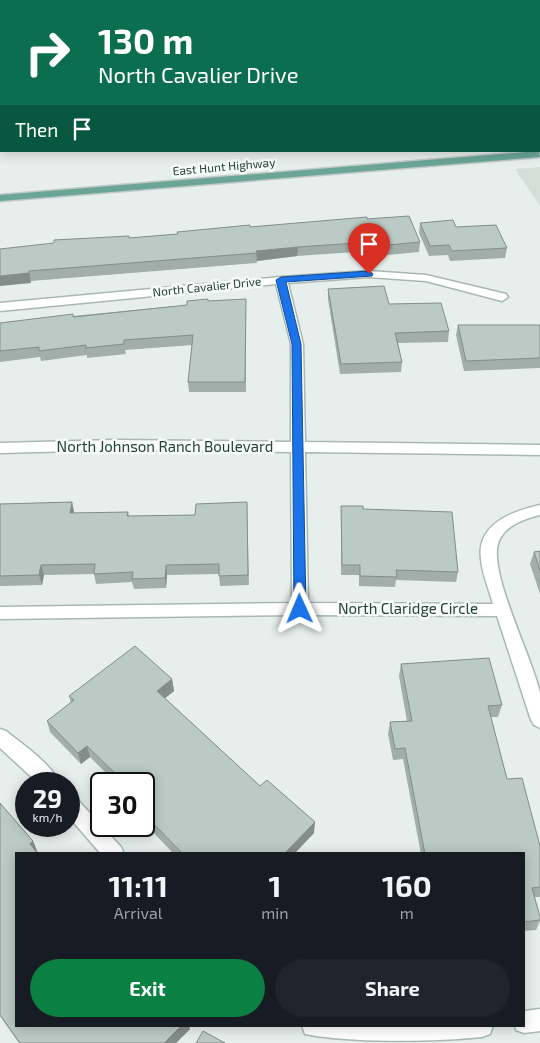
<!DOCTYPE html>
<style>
:root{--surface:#171b24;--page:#20242c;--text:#f1f3f6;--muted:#9ea1a6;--accent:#0b8043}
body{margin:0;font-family:"Exo 2",sans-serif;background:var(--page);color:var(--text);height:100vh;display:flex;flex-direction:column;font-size:19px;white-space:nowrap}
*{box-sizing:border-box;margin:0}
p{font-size:16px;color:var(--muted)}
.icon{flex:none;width:28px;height:28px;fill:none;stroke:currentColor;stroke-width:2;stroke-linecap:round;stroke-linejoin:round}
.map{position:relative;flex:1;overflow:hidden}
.details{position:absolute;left:15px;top:852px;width:510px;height:175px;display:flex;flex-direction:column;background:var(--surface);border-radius:0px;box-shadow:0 2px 12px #0003}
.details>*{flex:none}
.top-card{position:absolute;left:0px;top:0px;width:540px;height:152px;box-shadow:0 2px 12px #0003;background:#0b6e4f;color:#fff;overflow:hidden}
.speed{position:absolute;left:15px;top:772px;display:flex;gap:10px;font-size:25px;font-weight:700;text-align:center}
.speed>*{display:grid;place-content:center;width:65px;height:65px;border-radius:50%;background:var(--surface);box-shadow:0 2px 12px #0003;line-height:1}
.speed small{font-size:12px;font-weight:400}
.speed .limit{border:2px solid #111;border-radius:8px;background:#fff;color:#111}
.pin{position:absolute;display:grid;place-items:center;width:42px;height:42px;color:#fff;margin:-51px -21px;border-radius:50% 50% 50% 0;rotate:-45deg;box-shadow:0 0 5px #0007}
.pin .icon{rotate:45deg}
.me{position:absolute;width:55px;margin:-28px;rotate:359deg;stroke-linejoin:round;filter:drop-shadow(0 0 4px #0008)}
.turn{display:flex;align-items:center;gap:18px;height:105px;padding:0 15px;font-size:22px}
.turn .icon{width:65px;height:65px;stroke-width:2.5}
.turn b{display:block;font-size:35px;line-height:42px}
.then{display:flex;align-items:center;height:48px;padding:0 15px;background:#0003;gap:10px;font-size:19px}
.eta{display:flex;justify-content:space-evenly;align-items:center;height:85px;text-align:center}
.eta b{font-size:30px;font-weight:700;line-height:35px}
.primary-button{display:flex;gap:10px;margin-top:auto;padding:10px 15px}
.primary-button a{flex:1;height:58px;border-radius:30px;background:var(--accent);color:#fff;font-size:20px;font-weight:700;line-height:58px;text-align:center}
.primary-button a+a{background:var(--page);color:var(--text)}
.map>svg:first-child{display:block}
</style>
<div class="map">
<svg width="540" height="1043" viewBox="0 0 540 1043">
<rect width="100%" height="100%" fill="#e6efeb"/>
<!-- built -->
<polygon fill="#d4dfda" points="540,167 540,206 515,169"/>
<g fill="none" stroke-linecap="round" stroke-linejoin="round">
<defs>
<g id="minor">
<rect x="5" y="0" width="8" height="1"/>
<rect x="0" y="70" width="1" height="6"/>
<path d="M369,271l57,4 80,19 2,3 -6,4 -76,-20 -57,-4 -81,6 15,61 2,98 235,3v10l-235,-3 3,151 185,1c-4,-15 -11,-30 -12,-45 -5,-35 32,-48 59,-54v10c-16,4 -37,11 -42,29 -9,30 35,115 42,149 0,11 0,24 0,35l-6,-3 -3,-5 -34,-104 -197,-1 -300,4v-12l292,-4 -1,-151 -177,-2 -114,3v-10l114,-3 177,2v-98l-15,-60 -276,27v-8l281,-26z"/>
<path d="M0,729l6,2c18,15 45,32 54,53h-21l-39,-36z"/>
<polygon points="69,795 76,798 121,847 124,854 101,854 69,817"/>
<polygon points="540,1009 540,1031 524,1033 516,1030 515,1026 524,1026 524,1011"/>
<path d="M302,1026h191l-3,8 -8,3c-47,5 -133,6 -177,-3z"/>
</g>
<polygon id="primary" points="539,151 540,157 0,201 0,195"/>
</defs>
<!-- minor casing -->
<use href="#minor" stroke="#a8b8b2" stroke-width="3"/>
<!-- primary casing -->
<use href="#primary" stroke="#c2cac8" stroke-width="3"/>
<!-- minor -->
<use href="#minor" fill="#fff" fill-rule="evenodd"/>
<!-- primary -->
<use href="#primary" fill="#6aa596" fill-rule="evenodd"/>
</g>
<!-- wall -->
<g fill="#a1aea9">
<polygon points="453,0 512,0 513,1 454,1"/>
<polygon points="539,81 540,81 540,112 539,110"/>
<polygon points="367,219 420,242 419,252 387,255 385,250 297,256 257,261 257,263 31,281 31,283 0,249 178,234 250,227"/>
<polygon points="420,223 456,227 507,248 505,258 450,261 448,255 429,256 419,233"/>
<polygon points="328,289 389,304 449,331 448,342 398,343 402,362 401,372 340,374 328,299"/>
<polygon points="208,301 246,309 246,392 189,392 188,382 192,345 125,350 126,354 87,358 87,355 41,361 40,357 0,362 0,323 187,305"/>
<polygon points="458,325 540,325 540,368 464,371 456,335"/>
<polygon points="72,502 74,513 128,512 129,516 195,515 247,502 249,585 220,586 219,574 167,575 166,588 134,589 132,582 96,584 94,574 44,575 42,585 0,586 0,504"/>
<polygon points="341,506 363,509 458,572 456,582 396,580 395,587 359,586 359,575 341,575"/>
<polygon points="540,551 540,594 530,564 534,552"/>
<polygon points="401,664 502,705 498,717 491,717 507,779 540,846 540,897 534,897 540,917 540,921 536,930 524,931 524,854 421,854 403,759 393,760 388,734 390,722 407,721 399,676"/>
<polygon points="172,679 174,691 165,698 260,786 314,833 294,854 174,854 144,823 144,784 117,784 90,757 81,764 50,732 47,721 71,703 69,696"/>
<polygon points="0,803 33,841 38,854 16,854 190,1029 176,1043 19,1043 0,1016"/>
</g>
<!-- shaded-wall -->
<g fill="#838d89">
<polygon points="298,247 297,256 257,261 256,251"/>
<polygon points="29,271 31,283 0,286 0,276"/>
<polygon points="72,502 74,512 73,524 70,513"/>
<polygon points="41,565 44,575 42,585 39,575"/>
<polygon points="166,565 167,575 166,588 165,578"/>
<polygon points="172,679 174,691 159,703 157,691"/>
<polygon points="87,746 90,757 81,764 78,753"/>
<polygon points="315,822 314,833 294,854 284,854"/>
<polygon points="33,841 38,853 30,844"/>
<polygon points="181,1026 189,1026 190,1029 176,1043 164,1043"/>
</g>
<!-- building -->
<g fill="#bbcac4" stroke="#838d89">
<rect x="43" y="0" width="50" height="1"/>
<polygon points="465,0 512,0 513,1 466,1"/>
<polygon points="539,81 540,81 540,101 539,99"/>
<polygon points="409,216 420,242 388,245 386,241 298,247 256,251 257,253 29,271 29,273 0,276 0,249 54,243 54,240 129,236 129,238 178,234 177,232 250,225 250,227 367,217 367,219"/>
<polygon points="453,220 456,227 496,225 507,248 452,251 449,245 430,246 420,223"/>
<polygon points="384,286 389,304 441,303 449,331 395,333 402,362 341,364 328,289"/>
<polygon points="208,299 208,301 246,299 245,382 188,382 193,335 124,340 124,344 86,348 86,345 39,351 39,347 0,351 0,323 73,314 73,317 187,305 187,301"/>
<polygon points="458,325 540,325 540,358 466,361"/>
<polygon points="72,502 70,513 128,512 127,516 195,515 196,504 247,502 248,575 219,576 219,564 166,565 165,578 132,579 133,572 94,574 95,564 41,565 39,575 0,576 0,504"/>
<polygon points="341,506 363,506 363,509 452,512 458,572 396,570 397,577 360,576 360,565 342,565"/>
<polygon points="540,551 540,571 534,552"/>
<polygon points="135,646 172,679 157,691 260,786 267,780 315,822 284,854 183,854 144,814 144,784 126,784 87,746 78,753 47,721 74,700 69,696"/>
<polygon points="489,658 502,705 488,706 507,779 522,778 540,846 540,887 532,888 540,917 540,920 524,922 524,854 425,854 405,748 395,749 390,722 412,721 401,664"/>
<polygon points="0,803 33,841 30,844 38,854 16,854 16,1026 181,1026 164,1043 20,1043 0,1015"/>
<polygon points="203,1031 225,1043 196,1043"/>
</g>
<!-- route -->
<polygon fill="#1a73e8" stroke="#114b97" points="369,271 373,274 372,276 286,282 301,344 306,609 304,612 296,612 294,609 292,344 276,280 281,277"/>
<g text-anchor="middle" stroke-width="5" stroke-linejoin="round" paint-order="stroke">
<!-- far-street labels -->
<g font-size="12" fill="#24423a" stroke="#f7fbf9">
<text transform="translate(224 167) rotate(-5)" y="4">East Hunt Highway</text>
<text transform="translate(207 287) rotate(-6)" y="4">North Cavalier Drive</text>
</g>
<!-- street labels -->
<g font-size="15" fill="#24423a" stroke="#f7fbf9">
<text x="165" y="452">North Johnson Ranch Boulevard</text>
<text x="408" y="614">North Claridge Circle</text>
</g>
</g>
</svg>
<div class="speed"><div>29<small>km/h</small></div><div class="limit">30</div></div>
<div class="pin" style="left:369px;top:274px;background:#d93025"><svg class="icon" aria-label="arrive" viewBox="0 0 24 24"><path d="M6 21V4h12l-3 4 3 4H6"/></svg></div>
<svg class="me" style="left:300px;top:609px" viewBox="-20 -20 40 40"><path d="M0-17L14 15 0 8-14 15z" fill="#1a73e8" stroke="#fff" stroke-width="4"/></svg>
<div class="top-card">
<div class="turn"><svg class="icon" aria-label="right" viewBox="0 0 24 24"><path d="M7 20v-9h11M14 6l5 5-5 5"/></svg><div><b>130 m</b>North Cavalier Drive</div></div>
<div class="then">Then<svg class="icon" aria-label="arrive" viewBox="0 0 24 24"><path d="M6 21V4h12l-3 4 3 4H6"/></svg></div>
</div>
<section class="details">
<div class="eta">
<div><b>11:11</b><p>Arrival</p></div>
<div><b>1</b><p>min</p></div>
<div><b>160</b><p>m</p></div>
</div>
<div class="primary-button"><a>Exit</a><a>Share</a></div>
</section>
</div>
